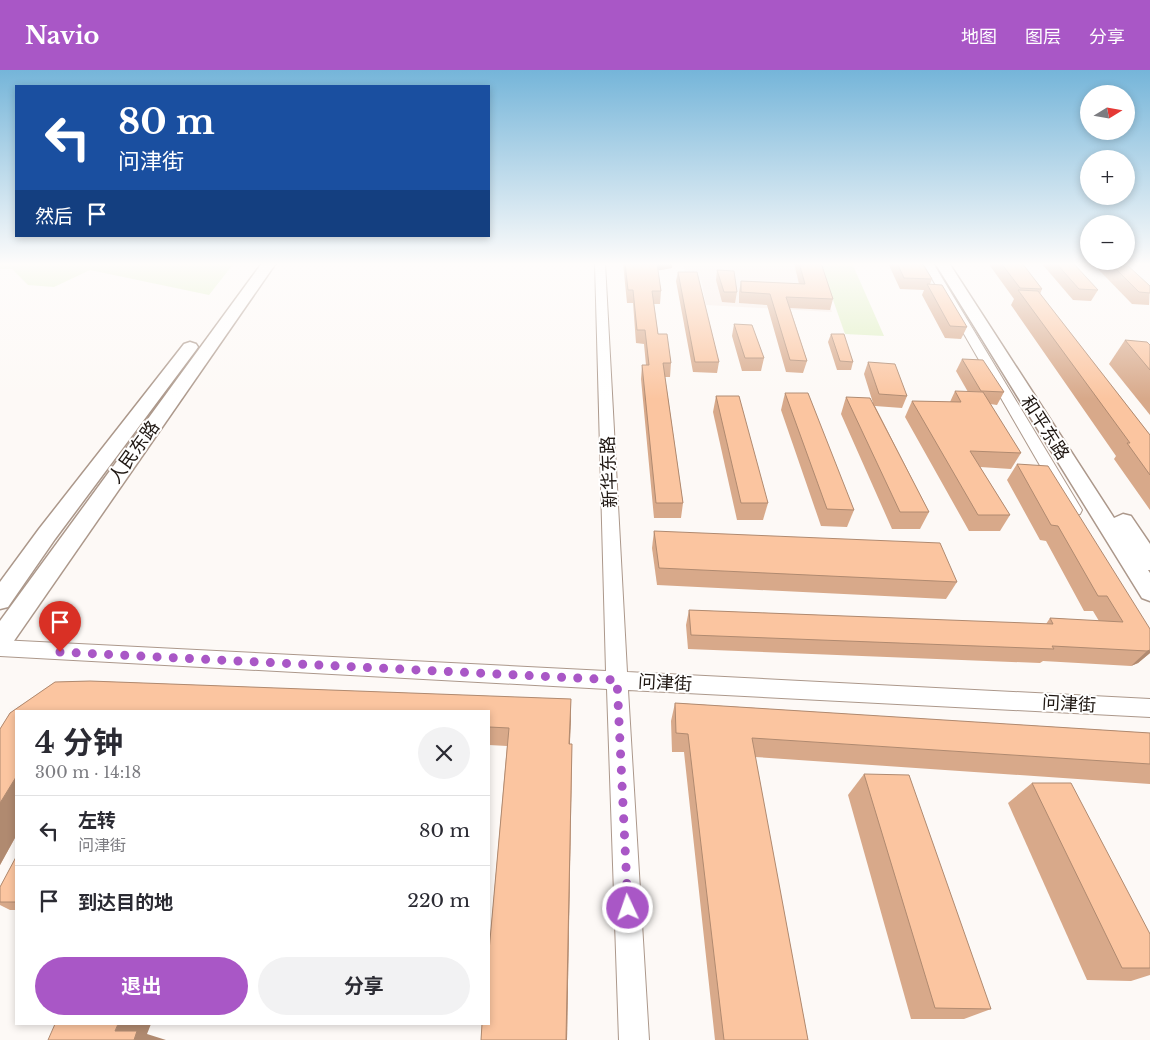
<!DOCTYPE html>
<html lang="zh">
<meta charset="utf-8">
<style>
:root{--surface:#fff;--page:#f2f2f3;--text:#2b2b33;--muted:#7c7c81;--line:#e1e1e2;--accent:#a957c6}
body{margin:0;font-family:"Libre Baskerville","Noto Sans SC",serif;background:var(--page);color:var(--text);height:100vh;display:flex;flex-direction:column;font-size:19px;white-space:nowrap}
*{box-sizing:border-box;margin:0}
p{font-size:16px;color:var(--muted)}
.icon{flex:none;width:28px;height:28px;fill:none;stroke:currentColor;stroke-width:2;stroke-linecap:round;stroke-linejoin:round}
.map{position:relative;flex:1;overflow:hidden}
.panel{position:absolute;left:15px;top:640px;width:475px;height:315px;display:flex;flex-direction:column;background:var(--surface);border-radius:0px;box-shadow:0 2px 8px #0003}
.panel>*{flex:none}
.hud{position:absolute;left:15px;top:15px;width:475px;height:152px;border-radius:0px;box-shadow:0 2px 8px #0003;background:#1a4fa0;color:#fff;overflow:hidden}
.needle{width:32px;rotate:79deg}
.fabs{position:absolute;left:1080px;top:15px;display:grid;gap:10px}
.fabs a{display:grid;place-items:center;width:55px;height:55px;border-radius:50%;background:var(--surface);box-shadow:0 2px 8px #0003;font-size:25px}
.pin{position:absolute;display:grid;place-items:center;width:42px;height:42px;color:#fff;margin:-51px -21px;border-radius:50% 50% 50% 0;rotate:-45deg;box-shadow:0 0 5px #0007}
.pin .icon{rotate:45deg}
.me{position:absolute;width:55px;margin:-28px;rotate:357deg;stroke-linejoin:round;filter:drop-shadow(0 0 4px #0008)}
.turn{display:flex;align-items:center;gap:18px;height:105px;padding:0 20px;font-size:22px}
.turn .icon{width:65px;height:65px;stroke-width:2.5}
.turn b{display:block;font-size:35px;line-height:42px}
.then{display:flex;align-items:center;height:48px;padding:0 20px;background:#0003;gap:10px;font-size:19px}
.round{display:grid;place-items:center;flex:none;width:52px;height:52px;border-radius:26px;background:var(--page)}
.headline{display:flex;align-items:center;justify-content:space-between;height:85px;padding:0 20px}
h1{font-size:30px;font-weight:700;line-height:38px}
.cta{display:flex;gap:10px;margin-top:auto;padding:10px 20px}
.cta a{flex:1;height:58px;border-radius:30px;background:var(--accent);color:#fff;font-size:20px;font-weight:700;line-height:58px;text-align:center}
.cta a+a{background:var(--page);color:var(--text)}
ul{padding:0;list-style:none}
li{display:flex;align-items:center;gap:15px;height:70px;padding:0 20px;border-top:1px solid var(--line)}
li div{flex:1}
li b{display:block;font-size:19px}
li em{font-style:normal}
header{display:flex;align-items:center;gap:30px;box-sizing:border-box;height:70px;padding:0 25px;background:var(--accent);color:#fff}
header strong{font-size:24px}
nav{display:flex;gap:28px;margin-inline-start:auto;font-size:18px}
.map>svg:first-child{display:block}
</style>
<header>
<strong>Navio</strong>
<nav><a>地图</a><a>图层</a><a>分享</a></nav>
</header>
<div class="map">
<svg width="1150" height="970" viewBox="0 0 1150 970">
<rect width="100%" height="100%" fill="#fdf9f6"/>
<!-- built -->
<polygon fill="#f7ebe4" points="683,193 817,193 832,242 706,235 701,210 686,208"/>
<!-- green -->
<g fill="#dff0c2">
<polygon points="0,193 234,193 209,225 90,200 54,217 28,215 12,199 0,199"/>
<polygon points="820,193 852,193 884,266 845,264"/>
</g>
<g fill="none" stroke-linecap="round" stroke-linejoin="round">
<defs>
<g id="minor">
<polygon points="595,193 605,193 627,602 1150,629 1150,647 628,620 649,970 619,970 607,619 0,586 0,570 606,601"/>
<polygon points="923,193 933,193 1082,440 1080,444 1074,446 1068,444"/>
</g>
<g id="major">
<polygon points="262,193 276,193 9,578 0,581 0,551"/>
<polygon points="935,193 949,193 1114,448 1123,444 1131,446 1150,474 1150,500 1148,500 1150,503 1150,531 1142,528"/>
<polygon points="190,272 196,274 198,277 196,280 55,469 8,537 0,539 0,512 39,459 184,274"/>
</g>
</defs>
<!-- minor casing -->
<use href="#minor" stroke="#ac988b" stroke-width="2"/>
<!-- major casing -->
<use href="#major" stroke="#ac988b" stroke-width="3"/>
<!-- minor -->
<use href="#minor" fill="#fff" fill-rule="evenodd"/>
<!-- major -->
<use href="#major" fill="#fff" fill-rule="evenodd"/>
</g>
<!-- wall -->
<g fill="#d8a98a">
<polygon points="623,193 672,193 672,198 658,200 661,221 660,234 654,234 658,264 671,293 670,307 665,307 683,433 681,448 654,448 641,309 642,295 646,295 644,274 636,273 633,233 627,233"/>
<polygon points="794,193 821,193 833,229 830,240 790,238 807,291 803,303 786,302 767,235 739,233 739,222 741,211 799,214"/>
<polygon points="888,193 922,193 932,209 930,214 967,257 961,269 945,268 922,225 924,220 900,219"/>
<polygon points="988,193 1022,193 1042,219 1040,224 1150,365 1150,440 1114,389 1116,386 1011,235 1014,229"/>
<polygon points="1044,193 1073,193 1098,220 1091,231 1073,230 1043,195"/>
<polygon points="1100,193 1125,193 1150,216 1149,235 1132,234 1097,198"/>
<polygon points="717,200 737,222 735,233 722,232 716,210"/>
<polygon points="678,202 719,292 717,303 693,302 676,211"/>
<polygon points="734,254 764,288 761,301 742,301 732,266"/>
<polygon points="831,264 853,292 851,300 837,300 828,272"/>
<polygon points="1125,270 1150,275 1150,345 1109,294"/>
<polygon points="962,289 1004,322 997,335 990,334 1021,383 1011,399 980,397 1010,445 1000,461 969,461 905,347 912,331 950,332 955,321 968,322 956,301"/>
<polygon points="868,292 907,326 902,338 875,336 929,442 920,459 892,459 841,344 846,327 873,333 864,304"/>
<polygon points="785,323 854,440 847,457 821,456 781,340"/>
<polygon points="716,326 768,433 763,450 737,450 713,342"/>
<polygon points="1017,394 1150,583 1138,593 1131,596 1043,591 1040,593 688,579 686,555 689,540 1046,554 1050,548 1099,551 1093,541 1084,541 1046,471 1040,470 1007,410"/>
<polygon points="654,461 957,512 946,529 657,515 652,478"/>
<polygon points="90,611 571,629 570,674 572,674 572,691 567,970 481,970 482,954 489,954 489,881 507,676 489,675 489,641 16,641 16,766 0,795 0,659 10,643 55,612"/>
<polygon points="675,633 1150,663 1150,714 755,687 808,970 715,970 684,682 672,682 671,651"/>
<polygon points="864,704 991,939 964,949 911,949 848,725"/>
<polygon points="1032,713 1150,864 1150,905 1131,911 1087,910 1008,733"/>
<polygon points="16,787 16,840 10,840 0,835 0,817"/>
</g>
<!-- shaded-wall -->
<g fill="#b08a70">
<polygon points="656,193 672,193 672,198 655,201"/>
<polygon points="1150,580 1150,583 1138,593 1131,596 1147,581"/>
<polygon points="571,629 571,648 569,691 569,674"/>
<polygon points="572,674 567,970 566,970"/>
<polygon points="16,707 16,766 0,795 0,733"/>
<polygon points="118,954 151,954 147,964 166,970 134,970 115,961"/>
</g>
<!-- building -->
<g fill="#fbc5a0" stroke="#b08a70">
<polygon points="625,193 657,193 661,221 652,221 658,264 667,264 671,293 663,293 683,433 656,433 642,295 649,295 645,260 637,260 633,220 628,220"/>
<polygon points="799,193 821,193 833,229 786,227 807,291 790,290 770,224 741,222 741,211 805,214"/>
<polygon points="897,193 922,193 932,209 904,208"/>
<polygon points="1001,193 1022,193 1042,219 1020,218"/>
<polygon points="1056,193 1073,193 1098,220 1079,219"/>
<polygon points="1110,193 1125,193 1150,216 1150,223 1139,222"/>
<polygon points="717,200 734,201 737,222 724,222"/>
<polygon points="678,202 697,202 719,292 695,292"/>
<polygon points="927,214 942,215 967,257 950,256"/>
<polygon points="1018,220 1038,221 1150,365 1150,405 1127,373 1130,373"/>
<polygon points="734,254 752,255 764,288 745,288"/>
<polygon points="831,264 844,264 853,292 840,291"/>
<polygon points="1125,270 1147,272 1150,275 1150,300"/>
<polygon points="962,289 983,290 1004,322 981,321"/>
<polygon points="868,292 895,294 907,326 879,324"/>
<polygon points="955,321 983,322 1021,383 970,381 1010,445 978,445 912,331 961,332"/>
<polygon points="785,323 808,323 854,440 827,439"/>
<polygon points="716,326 739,326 768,433 741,433"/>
<polygon points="846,327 870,328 929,442 900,442"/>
<polygon points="1017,394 1048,396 1150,559 1150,580 1147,581 1052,576 1054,579 691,565 689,540 1053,554 1050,548 1123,552 1107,526 1098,526 1058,456 1051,455"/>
<polygon points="654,461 940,473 957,512 659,498"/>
<polygon points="90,611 571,629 569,674 572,674 566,970 481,970 482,954 489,954 489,881 509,658 489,657 489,641 16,641 16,707 0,733 0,659 10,643 55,612"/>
<polygon points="675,633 1150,663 1150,694 752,668 808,970 724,970 688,664 676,663"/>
<polygon points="864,704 909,705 991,939 935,938"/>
<polygon points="1032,713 1071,713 1150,864 1150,898 1122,898"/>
<polygon points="16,787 16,832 0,832 0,817"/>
<polygon points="55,954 118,954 115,961 137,961 134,970 48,970"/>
</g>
<!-- sky -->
<linearGradient id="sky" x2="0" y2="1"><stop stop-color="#75b5d9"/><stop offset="0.59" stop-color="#fefcfb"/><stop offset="1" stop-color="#fefcfb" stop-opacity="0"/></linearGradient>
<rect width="1150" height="329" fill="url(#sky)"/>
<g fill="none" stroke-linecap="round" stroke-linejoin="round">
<!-- route -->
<polyline stroke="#a957c6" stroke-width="9" stroke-dasharray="0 16.2" points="60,582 617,610 628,838"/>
</g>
<g text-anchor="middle" stroke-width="4" stroke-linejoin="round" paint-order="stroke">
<!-- street labels -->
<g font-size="18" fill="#201813" stroke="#fff">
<text transform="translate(1045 358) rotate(57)" y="6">和平东路</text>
<text transform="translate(134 382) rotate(-54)" y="6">人民东路</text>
<text transform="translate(609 402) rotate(-92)" y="6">新华东路</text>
<text transform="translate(665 613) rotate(3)" y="6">问津街</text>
<text transform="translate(1069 634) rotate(3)" y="6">问津街</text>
</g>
</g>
</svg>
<div class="fabs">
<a><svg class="needle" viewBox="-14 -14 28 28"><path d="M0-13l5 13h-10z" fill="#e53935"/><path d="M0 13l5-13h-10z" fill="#7c7c81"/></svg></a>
<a>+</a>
<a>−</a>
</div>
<div class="pin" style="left:60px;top:582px;background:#d93025"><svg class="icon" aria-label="arrive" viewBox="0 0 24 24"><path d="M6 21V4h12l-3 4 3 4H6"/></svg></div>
<svg class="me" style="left:628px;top:838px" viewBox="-20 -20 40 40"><circle r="17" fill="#a957c6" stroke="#fff" stroke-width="3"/><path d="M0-11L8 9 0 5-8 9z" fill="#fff"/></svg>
<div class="hud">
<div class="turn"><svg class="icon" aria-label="left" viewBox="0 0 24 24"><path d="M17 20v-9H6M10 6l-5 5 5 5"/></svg><div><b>80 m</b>问津街</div></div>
<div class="then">然后<svg class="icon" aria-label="arrive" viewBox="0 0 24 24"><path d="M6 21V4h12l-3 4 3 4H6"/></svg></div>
</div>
<section class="panel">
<div class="headline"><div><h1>4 分钟</h1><p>300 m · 14:18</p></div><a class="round"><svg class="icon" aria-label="close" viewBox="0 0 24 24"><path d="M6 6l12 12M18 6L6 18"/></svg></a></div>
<ul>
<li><svg class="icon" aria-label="left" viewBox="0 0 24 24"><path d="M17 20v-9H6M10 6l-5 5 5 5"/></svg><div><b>左转</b><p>问津街</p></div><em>80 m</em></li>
<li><svg class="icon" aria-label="arrive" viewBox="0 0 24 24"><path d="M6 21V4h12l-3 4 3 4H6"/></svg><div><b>到达目的地</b></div><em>220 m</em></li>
</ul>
<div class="cta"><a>退出</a><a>分享</a></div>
</section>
</div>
